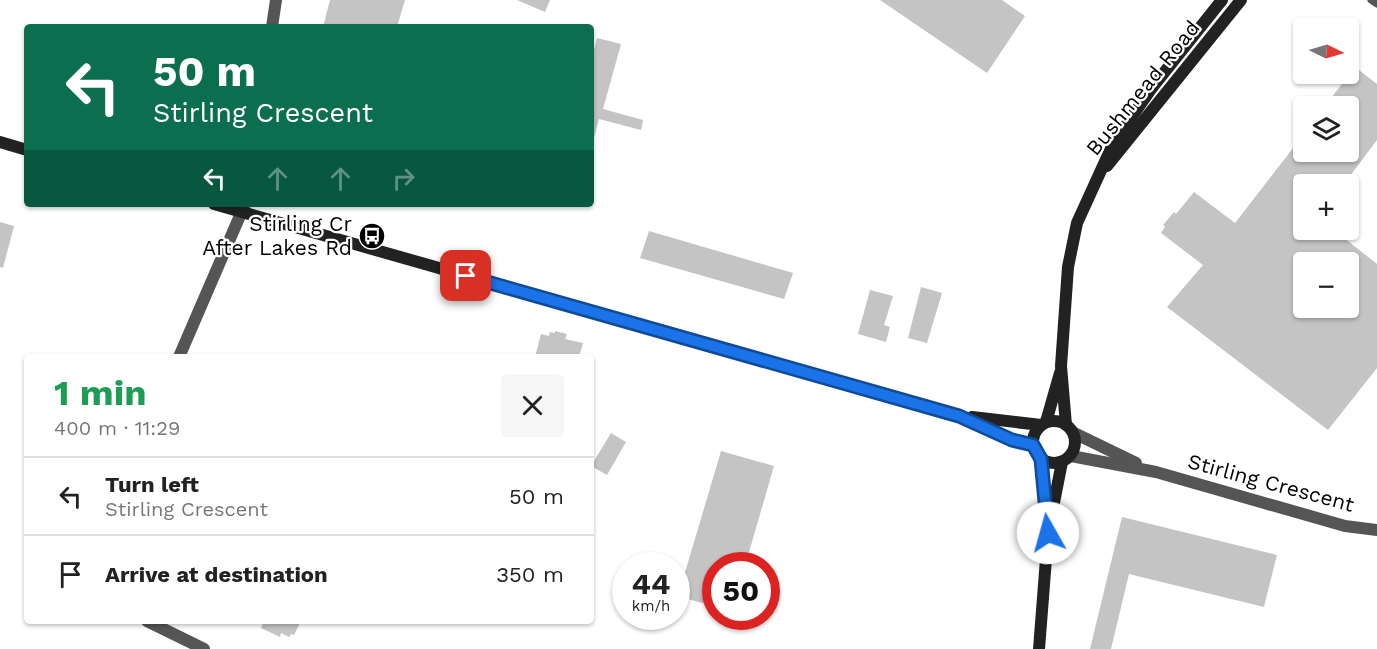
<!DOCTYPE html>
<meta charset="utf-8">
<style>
:root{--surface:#fff;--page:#f6f6f6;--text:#222;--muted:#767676;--line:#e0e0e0}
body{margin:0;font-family:"Work Sans",sans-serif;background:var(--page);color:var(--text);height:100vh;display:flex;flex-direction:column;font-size:22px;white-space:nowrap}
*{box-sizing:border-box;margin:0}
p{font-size:20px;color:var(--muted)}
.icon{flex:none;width:33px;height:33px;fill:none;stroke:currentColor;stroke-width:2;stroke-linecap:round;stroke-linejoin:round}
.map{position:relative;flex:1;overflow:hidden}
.drawer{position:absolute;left:24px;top:354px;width:570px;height:270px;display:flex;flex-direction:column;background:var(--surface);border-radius:6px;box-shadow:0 2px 4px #0004}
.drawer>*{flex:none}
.guide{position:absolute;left:24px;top:24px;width:570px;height:183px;border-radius:6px;box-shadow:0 2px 4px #0004;background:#0b6e4f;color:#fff;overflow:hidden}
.needle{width:39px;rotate:95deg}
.controls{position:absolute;left:1293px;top:18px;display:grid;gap:12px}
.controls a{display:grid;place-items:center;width:66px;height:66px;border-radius:6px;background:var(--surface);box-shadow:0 2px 4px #0004;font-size:30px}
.speed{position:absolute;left:612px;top:552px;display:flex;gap:12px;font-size:30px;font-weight:700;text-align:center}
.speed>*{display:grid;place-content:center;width:78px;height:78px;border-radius:50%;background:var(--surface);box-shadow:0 2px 4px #0004;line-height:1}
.speed small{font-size:15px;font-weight:400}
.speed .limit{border:9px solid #d22;background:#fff;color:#111}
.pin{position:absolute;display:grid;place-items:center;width:51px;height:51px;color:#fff;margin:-26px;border-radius:12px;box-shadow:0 3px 9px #0006}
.me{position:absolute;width:66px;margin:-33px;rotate:353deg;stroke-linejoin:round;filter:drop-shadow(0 0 4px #0008)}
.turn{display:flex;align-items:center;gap:21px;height:126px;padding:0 30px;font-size:27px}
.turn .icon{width:78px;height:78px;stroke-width:2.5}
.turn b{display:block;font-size:42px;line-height:51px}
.lanes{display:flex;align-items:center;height:57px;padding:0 30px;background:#0003;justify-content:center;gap:30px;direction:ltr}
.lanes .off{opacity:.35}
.round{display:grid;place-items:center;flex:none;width:63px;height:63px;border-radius:6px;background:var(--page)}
.overview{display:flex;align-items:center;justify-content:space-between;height:102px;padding:0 30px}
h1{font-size:36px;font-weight:700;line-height:45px;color:#1e9e55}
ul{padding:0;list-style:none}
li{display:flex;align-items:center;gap:18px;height:78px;padding:0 30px;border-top:2px solid var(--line)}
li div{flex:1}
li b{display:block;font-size:22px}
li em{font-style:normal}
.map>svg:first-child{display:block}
</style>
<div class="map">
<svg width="1377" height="649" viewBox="0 0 1377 649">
<rect width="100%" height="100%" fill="#fff"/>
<!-- building -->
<g fill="#c4c4c4" fill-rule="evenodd">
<polygon points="330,0 405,0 397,27 323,27"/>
<polygon points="517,0 550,0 545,12"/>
<polygon points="880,0 1002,0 1025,16 987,73"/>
<polygon points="597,38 621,44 603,109 643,120 641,130 599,119 594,138 591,138 591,62"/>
<path d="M1355,67l22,17v56l-33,44h-40v46h30l43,34v104l-49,62 -161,-123 36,-42 -42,-32 4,-6 -2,-2 11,-13 2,2 18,-22 41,31 69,-89v18h44v-46h-23zM1304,262h44v46h-44z"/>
<polygon points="0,222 14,226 3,268 0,267"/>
<polygon points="649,231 793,273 784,299 640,258"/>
<polygon points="921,287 942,293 927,343 908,338"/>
<polygon points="870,290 893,296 884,325 890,327 886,342 858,334"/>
<polygon points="555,331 567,334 565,339 583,343 579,357 535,357 541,334 549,336 550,332 555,333"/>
<polygon points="611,433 626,442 607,475 591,466"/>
<polygon points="721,451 774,466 745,566 716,566 716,607 678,596"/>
<polygon points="1122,517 1277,555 1264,607 1129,574 1111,649 1090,649"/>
<polygon points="264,621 301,621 294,635 291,634 289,637 281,633 280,637 261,628"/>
</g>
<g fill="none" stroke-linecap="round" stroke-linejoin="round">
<!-- lane -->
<polyline stroke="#555" stroke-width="7" points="1371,0 1377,4"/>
<!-- street -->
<g stroke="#555" stroke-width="12">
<polyline points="272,27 276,0"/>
<polyline points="179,357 245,204"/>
<polyline points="1074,433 1136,463"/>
<polyline points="1071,456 1156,472 1345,526 1377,530"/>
<polyline points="147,621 204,649"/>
</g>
<!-- secondary -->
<g stroke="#222" stroke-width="12">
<polyline points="0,142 27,150"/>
<polyline points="1107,166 1241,0"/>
<polyline points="214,204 959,416 1012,440 1033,445"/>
<polyline points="972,417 1041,425"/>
<circle cx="1054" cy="442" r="21"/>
<polyline points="1046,422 1060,373"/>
<polyline points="1066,425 1061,366 1068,267 1077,223 1113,144 1151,89 1222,0"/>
<polyline points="1041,459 1047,523"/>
<polyline points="1039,649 1048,533 1062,462"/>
</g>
</g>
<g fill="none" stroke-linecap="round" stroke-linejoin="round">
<defs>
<polyline id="route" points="466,276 959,416 1012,440 1033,445 1041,459 1048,533"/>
</defs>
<!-- route casing -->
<use href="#route" stroke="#114b97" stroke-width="15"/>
<!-- route -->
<use href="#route" stroke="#1a73e8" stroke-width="10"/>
</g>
<!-- icons -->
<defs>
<symbol id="bus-disc" viewBox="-11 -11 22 22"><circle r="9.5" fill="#000" stroke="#fff"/><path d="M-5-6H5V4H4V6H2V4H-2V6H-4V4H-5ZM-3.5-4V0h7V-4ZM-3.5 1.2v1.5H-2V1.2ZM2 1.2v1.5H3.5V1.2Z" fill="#fff"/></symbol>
</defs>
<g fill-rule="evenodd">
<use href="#bus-disc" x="357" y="221" width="30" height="30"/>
</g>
<g text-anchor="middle" stroke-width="4.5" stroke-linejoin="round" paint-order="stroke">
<!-- street labels -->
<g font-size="21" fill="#000" stroke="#fff">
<text transform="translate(1143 88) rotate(-51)" y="7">Bushmead Road</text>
<text transform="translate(1271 483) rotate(15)" y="7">Stirling Crescent</text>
</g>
<!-- poi labels -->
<g font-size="21" fill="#000" stroke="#fff" text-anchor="end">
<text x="352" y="231">Stirling Cr<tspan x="352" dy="24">After Lakes Rd</tspan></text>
</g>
</g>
</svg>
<div class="controls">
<a><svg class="needle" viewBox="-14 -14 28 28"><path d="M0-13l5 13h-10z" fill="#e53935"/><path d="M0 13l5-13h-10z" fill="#767676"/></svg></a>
<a><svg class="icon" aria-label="layers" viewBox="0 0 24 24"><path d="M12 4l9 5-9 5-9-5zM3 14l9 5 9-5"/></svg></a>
<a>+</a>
<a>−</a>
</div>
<div class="speed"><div>44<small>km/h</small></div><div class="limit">50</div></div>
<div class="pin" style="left:466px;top:276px;background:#d93025"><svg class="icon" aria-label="arrive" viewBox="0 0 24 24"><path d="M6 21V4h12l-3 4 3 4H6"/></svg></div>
<svg class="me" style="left:1048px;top:533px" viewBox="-20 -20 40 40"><circle r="19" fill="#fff"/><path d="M0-13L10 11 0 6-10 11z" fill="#1a73e8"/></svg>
<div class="guide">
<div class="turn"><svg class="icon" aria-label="left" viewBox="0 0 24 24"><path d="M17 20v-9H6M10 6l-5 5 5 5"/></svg><div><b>50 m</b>Stirling Crescent</div></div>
<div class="lanes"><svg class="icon" aria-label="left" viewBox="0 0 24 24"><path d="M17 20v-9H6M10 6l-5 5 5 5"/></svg><svg class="icon off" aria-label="ahead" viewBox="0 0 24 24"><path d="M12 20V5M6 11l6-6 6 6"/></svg><svg class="icon off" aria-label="ahead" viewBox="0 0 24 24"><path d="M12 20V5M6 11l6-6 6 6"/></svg><svg class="icon off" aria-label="right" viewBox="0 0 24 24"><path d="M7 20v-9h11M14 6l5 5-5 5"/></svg></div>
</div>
<section class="drawer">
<div class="overview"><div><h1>1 min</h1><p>400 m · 11:29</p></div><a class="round"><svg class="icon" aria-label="close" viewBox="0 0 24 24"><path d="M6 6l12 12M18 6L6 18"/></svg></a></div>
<ul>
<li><svg class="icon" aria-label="left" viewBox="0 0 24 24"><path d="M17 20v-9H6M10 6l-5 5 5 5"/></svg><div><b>Turn left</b><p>Stirling Crescent</p></div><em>50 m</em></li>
<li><svg class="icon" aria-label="arrive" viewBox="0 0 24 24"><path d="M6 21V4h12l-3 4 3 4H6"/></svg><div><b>Arrive at destination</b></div><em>350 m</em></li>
</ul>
</section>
</div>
